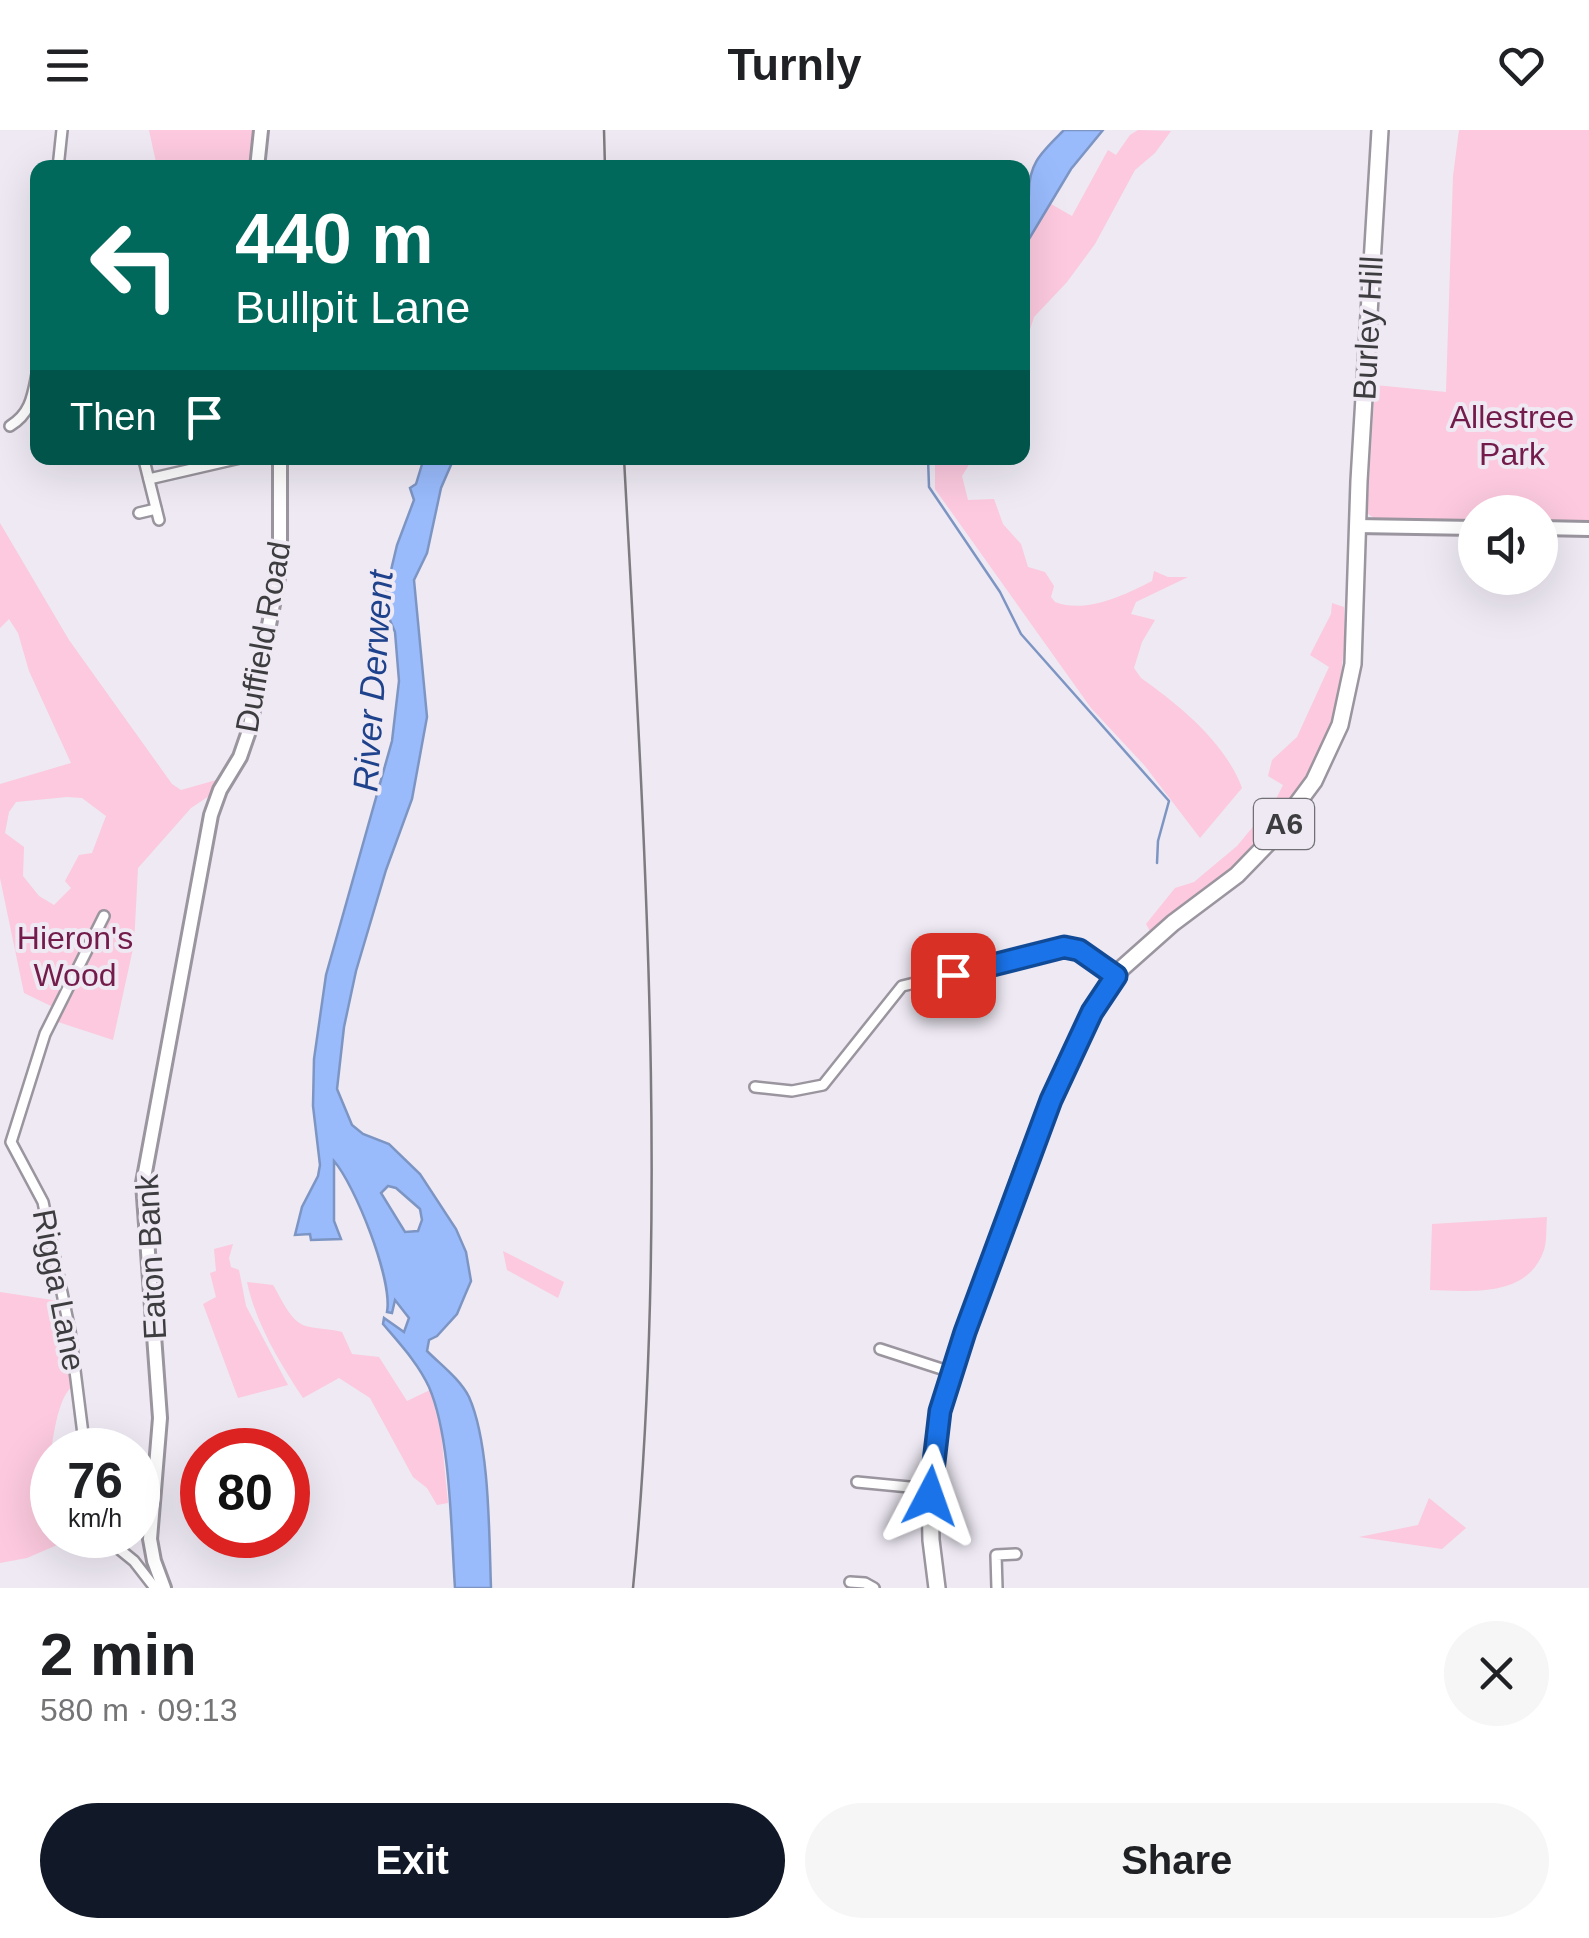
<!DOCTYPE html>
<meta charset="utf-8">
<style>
:root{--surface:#fff;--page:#f6f6f6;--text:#202124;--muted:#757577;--accent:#111827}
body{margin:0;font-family:Helvetica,sans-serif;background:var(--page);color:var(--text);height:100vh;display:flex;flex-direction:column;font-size:38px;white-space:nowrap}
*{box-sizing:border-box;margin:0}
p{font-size:32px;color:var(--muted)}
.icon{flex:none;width:55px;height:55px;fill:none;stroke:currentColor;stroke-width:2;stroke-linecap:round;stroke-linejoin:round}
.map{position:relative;height:1458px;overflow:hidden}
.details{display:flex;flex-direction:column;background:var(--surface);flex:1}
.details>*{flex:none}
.hud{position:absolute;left:30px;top:30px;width:1000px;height:305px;border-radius:20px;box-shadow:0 10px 40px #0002;background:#00695c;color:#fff;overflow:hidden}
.tools{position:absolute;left:1458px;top:365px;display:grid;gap:20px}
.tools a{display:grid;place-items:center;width:100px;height:100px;border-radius:50%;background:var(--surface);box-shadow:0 10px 40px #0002;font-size:50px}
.speed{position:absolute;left:30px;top:1298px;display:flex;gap:20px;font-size:50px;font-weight:700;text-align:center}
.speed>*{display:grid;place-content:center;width:130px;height:130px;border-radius:50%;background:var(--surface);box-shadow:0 10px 40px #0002;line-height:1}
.speed small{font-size:25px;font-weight:400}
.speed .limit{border:15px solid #d22;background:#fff;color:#111}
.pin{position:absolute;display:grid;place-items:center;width:85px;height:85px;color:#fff;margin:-42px;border-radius:20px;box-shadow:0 5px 15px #0006}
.me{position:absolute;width:110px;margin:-55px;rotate:4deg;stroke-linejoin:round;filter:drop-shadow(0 0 8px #0008)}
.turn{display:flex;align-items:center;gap:35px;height:210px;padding:0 40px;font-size:45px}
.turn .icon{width:130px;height:130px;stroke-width:2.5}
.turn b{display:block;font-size:70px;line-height:85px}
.then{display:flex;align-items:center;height:95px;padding:0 40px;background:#0003;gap:20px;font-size:38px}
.round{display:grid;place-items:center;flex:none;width:105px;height:105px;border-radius:52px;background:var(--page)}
.summary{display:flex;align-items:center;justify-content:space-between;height:170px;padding:0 40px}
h1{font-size:60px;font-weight:700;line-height:75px}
.action{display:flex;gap:20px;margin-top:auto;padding:20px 40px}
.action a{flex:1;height:115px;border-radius:60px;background:var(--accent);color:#fff;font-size:40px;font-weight:700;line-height:115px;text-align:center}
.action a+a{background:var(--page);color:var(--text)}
header{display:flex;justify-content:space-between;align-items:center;height:130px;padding:0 40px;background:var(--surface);font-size:45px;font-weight:700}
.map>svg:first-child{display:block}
</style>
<header><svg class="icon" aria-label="menu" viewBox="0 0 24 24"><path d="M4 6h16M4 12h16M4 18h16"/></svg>Turnly<svg class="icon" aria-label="heart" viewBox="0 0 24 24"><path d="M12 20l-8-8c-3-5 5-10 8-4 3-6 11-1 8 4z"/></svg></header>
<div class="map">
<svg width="1589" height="1458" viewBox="0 0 1589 1458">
<rect width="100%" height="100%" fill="#eee9f3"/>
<!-- green -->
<g fill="#fcc9de" fill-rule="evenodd">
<polygon points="149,0 255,0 251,37 157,37"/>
<polygon points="1138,0 1171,1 1155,23 1135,40 1095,114 1067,152 1034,187 1023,221 1023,119 1051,74 1072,86 1108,20 1116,25 1130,5"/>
<polygon points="1459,0 1589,0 1589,393 1540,394 1540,382 1475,382 1475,395 1379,392 1367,383 1375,255 1446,262 1453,46"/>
<path d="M935,328h38l-11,18 6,24 26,-1 9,25 18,20 7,23 17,5 9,14 -3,11 4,5c31,12 70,-7 97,-21l2,-10 14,6h20l-52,25 -5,12 24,6 -13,22 -8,26 7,10c38,27 84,64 101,110l-42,50 -55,-72 -54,-58 -156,-219z"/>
<path d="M0,393l69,117 103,144 9,6 39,-11 -8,15 -21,14 -53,60 -4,76 -21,96 -64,-21 4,-12 -29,-14 -24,-115v-94l71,-21 -42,-92 -11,-38 -9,-14 -9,9zM67,667l15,1 24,18 -14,37 -13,2 -14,26 6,7 -17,17 -15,-9 -16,-20 1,-29 -19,-14 4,-21 7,-10z"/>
<path d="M1332,473l12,4c4,99 -27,186 -102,255 -28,26 -61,48 -91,71l-5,-9 29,-36 19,-6 43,-36 39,-47 7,-14 -15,-9 4,-16 25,-23 32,-70 -19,-12 21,-41z"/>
<path d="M1547,1087c-1,10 0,24 -3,33 -16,48 -74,41 -114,40l2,-66z"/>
<polygon points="233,1114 229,1128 231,1137 239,1140 246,1176 288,1255 238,1268 203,1174 216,1167 210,1143 216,1141 214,1119"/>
<polygon points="503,1121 564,1152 558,1168 507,1140"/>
<path d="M247,1152l26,3c9,14 18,40 37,42 11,2 21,2 32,5l10,22 27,3 28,44 23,-11 11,42 7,71 -11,2 -10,-17 -14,-11 -43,-79 -31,-20 -36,20c-23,-35 -47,-74 -56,-116z"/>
<path d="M0,1162l59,9 15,84c-24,16 -22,94 -34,124l12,12v14h9l3,7 -37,16 -27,5z"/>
<polygon points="1429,1368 1466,1398 1442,1419 1359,1407 1418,1395"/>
</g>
<!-- water -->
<g fill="#99bbfc" stroke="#7d95c3" stroke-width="2.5" fill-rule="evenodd">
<path d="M1064,0h39l-32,39 -48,80v-49l6,-5c-1,-32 13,-43 35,-65z"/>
<path d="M424,328h30l-13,30 -14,65 -13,27 13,137 -15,82 -26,71 -30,101 -12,56 -7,62 15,36 11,9 26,10 31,30 36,55 10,23 5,29 -6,14 -8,19 -20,22 -8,4 -2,11c14,14 33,28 42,46 21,47 20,138 22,191h-36c-4,-57 -4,-150 -26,-201 -11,-24 -29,-43 -46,-63l1,-6 20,14 5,-14 -14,-18 -3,13 -5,-1c6,-32 -32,-127 -53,-151v60l7,18 -30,1 -1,-6 -15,1 7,-28 16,-31 2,-11 -7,-59 1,-47 12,-84 66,-234 7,-60 -4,-49 -12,-28 14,-59 17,-45 -4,-12 6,-4zM388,1056l8,2 24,21 2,11 -4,11 -13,1 -24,-39z"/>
</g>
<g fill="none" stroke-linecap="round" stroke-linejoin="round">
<!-- stream -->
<polyline stroke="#7d95c3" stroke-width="2.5" points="928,328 929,357 1000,462 1021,504 1169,671 1158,711 1157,733"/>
<defs>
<g id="street">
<polyline points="58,38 62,0"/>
<path d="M10,296c22,-13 23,-33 28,-57"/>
<polyline points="144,330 159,390"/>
<polyline points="149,349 240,328"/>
<polyline points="139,383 156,379"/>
<polyline points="755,957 792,961 823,955 902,856 1064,817 1079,821 1116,846"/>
<polyline points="880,1219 951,1242"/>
<polyline points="85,1320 70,1201 43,1072 11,1012 45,904 104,786"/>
<polyline points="857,1352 930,1359"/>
<polyline points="102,1405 134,1431 155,1458"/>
<polyline points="850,1452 865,1453 874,1458"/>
<polyline points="997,1458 996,1425 1016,1424"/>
</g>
<g id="secondary">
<polyline points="257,38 261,0"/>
<polyline points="1357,396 1475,398"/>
<polyline points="1540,398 1589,399"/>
<polyline points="164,1458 154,1431 150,1409 160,1288 143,1053 211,685 220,660 240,627 249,601 280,437 280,328"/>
</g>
<polyline id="highway" points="937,1458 931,1410 930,1359 935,1308 947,1253 1024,1036 1083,899 1098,871 1120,840 1173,793 1237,745 1268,713 1314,651 1340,595 1353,534 1359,351 1380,0"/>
</defs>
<!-- street casing -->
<use href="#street" stroke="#9a959e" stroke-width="14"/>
<!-- secondary casing -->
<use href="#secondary" stroke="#9a959e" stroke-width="18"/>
<!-- highway casing -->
<use href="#highway" stroke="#9a959e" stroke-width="20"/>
<!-- street -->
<use href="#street" stroke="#fff" stroke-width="9"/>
<!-- secondary -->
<use href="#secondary" stroke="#fff" stroke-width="12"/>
<!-- highway -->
<use href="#highway" stroke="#fff" stroke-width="15"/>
<!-- rail -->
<g stroke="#7d7b80" stroke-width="2.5">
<polyline points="604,0 605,38"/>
<path d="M624,328c20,376 46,753 9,1130"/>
</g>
</g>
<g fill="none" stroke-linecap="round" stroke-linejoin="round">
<defs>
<polyline id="route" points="930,1366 940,1281 965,1202 1051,970 1092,882 1116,846 1079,820 1064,817 953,845"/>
</defs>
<!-- route casing -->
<use href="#route" stroke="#114b97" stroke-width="25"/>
<!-- route -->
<use href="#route" stroke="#1a73e8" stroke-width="18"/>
</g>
<g text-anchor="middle" stroke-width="8" stroke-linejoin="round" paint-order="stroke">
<!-- shield labels -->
<rect fill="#eee9f3" stroke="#727075" stroke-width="2.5" x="1254" y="669" width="60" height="50" rx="8"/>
<g font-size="30" font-weight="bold" fill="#3d3c3f">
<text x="1284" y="704">A6</text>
</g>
<!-- street labels -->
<g font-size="32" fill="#3d3c3f" stroke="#eee9f3">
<text transform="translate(1368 198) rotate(-87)" y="11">Burley Hill</text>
<text transform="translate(263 507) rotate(-80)" y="11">Duffield Road</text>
<text transform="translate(151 1127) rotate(-93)" y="11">Eaton Bank</text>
<text transform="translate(59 1160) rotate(79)" y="11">Rigga Lane</text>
</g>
<!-- park labels -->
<g font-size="32" fill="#731b4b" stroke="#eee9f3">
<text x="1512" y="298">Allestree<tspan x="1512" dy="37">Park</tspan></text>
<text x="75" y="819">Hieron's<tspan x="75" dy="37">Wood</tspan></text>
</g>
<!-- water labels -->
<g font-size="35" font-style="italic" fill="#1f428d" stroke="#eee9f3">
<text transform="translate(373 551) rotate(-86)" y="12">River Derwent</text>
</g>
</g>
</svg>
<div class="tools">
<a><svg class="icon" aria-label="sound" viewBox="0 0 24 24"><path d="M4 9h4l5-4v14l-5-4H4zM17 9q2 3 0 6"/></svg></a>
</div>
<div class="speed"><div>76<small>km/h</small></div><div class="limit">80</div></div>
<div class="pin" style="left:953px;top:845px;background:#d93025"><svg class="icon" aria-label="arrive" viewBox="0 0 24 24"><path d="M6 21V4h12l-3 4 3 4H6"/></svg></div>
<svg class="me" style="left:930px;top:1366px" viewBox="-20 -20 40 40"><path d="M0-17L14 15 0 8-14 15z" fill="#1a73e8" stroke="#fff" stroke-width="4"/></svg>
<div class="hud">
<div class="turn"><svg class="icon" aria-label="left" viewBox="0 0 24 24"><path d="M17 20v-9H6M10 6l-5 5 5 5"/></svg><div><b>440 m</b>Bullpit Lane</div></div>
<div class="then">Then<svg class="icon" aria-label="arrive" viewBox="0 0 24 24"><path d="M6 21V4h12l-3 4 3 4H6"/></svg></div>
</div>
</div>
<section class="details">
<div class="summary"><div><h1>2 min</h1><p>580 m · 09:13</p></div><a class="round"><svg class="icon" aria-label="close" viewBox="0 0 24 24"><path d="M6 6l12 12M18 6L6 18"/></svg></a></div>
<div class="action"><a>Exit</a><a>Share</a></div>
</section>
